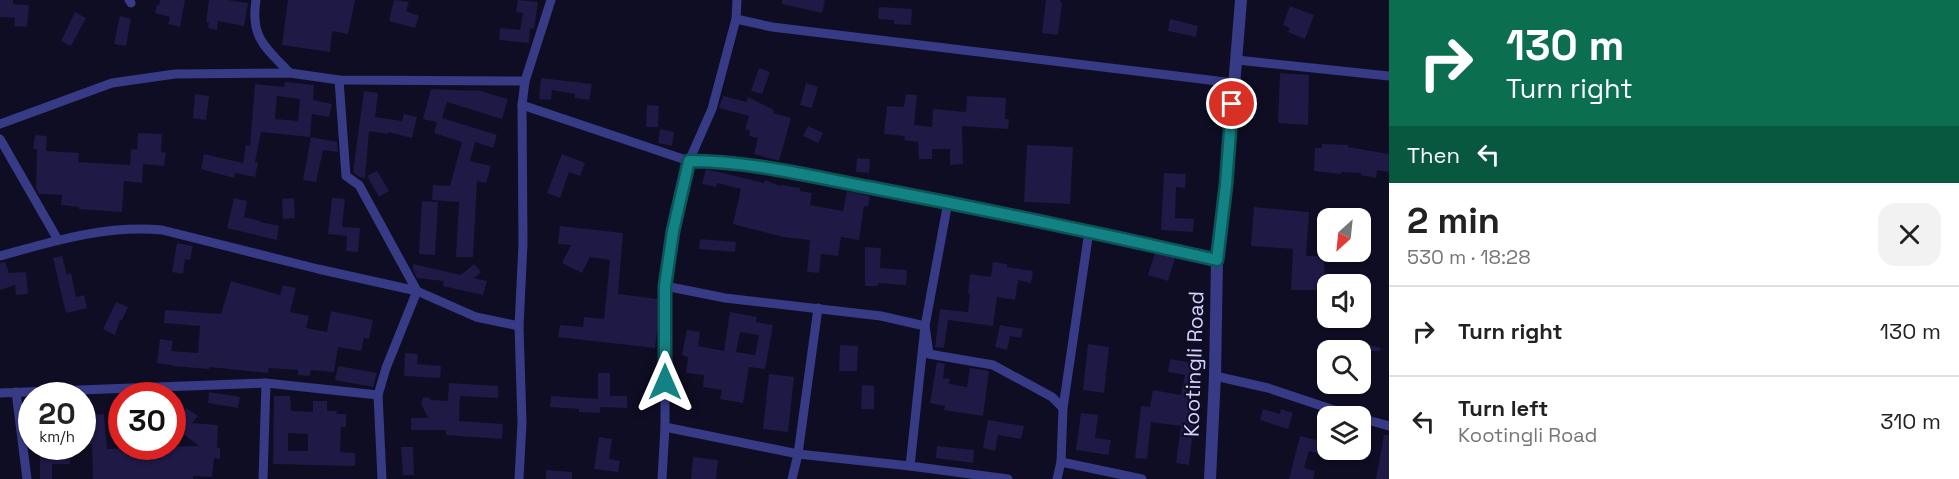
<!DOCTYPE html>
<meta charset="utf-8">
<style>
:root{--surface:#fff;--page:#f2f2f2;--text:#222;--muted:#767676;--line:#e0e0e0}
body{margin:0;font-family:"Space Grotesk",sans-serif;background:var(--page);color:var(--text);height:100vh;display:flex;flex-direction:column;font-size:22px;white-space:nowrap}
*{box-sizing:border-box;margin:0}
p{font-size:20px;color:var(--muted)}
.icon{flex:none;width:33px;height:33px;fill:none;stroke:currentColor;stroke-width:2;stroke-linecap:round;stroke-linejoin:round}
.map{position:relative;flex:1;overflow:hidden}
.panel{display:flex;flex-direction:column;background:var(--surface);width:570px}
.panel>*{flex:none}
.hud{background:#0b6e4f;color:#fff;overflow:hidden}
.needle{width:39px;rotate:207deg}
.fabs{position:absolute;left:1317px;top:208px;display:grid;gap:12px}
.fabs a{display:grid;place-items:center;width:54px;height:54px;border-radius:12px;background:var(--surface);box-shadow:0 2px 4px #0004;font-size:30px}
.speed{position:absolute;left:18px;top:382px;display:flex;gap:12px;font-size:30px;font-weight:700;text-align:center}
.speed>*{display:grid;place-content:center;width:78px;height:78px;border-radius:50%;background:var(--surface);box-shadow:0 2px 4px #0004;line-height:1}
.speed small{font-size:15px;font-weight:400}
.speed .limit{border:9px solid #d22;background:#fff;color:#111}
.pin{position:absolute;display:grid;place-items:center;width:51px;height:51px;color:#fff;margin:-26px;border:3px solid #fff;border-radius:50%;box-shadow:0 2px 6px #0007}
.me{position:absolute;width:66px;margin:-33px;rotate:0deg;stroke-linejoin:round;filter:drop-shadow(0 0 4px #0008)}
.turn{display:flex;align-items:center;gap:21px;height:126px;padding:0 18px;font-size:27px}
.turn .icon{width:78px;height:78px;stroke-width:2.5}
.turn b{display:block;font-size:42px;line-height:51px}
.then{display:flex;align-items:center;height:57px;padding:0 18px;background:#0003;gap:12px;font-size:22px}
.round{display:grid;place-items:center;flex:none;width:63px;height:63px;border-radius:18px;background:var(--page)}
.summary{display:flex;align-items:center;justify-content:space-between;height:102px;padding:0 18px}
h1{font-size:36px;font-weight:700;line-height:45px}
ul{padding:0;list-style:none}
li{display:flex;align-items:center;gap:18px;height:90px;padding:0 18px;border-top:2px solid var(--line)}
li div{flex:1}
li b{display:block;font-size:22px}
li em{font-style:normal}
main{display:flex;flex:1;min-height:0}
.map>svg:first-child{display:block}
</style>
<main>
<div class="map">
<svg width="1389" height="479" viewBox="0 0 1389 479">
<rect width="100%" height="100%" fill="#0f0d23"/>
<!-- building -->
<g fill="#1e1945" fill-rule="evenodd">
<polygon points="0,0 13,0 13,4 29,5 27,27 14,26 15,18 0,17"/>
<polygon points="160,0 185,0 180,27 168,24 170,17 155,13 157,5 159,5"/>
<polygon points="209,0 228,0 248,3 244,26 218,21 217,30 208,28 209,23 206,22"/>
<polygon points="288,0 355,0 348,34 332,31 330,52 282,45"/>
<polygon points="394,0 409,2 406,11 419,16 415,28 389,21"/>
<polygon points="518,0 538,2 534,29 530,28 529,43 499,40 500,28 520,30 523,13 516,12"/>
<polygon points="782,0 825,0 822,13 782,4"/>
<polygon points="1046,0 1060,0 1060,2 1062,3 1058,35 1042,33"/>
<polygon points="1290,6 1314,15 1305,39 1288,32 1290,28 1283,25"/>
<polygon points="879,7 912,9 911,25 894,24 894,20 878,19"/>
<polygon points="75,12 86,18 71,46 61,41"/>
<polygon points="120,16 131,19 126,46 114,44"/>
<polygon points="1170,19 1198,26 1196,37 1168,31"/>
<polygon points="759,68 770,72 762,94 751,91"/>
<polygon points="1280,73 1309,75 1308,125 1278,123"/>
<polygon points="541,78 592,84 589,100 575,98 575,94 552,90 551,100 539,99"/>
<path d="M285,82l29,3 -1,15 19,4 -3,13 -17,-3 -2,23 -49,-5 -6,30h3l-3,15 -20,-4 -1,5 -33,-9 3,-15 39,9 3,-18 4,1 5,-62 29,3zM277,96l23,3 -2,22 -23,-2z"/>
<polygon points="806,83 818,87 812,108 800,105"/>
<polygon points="431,89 476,91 477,90 508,99 502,119 447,102 442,118 497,135 493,148 475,142 470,161 491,166 486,183 477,181 473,257 456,257 459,202 432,200 433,185 450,186 462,142 434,133 437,122 423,119"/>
<polygon points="364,91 378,93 375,117 402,121 404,114 417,117 412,138 388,132 388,134 369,131 365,178 359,177 353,172"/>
<polygon points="195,94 209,96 206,120 193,118"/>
<polygon points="906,94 917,95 914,125 932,127 933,109 966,112 967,96 1006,98 1005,119 1009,119 1008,129 962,126 963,164 950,165 950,149 932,149 932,159 919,159 918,142 904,140 905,136 884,134 887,106 904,107"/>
<polygon points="723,96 747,102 748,97 774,110 773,113 791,118 779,161 754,154 758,138 749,136 750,131 745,129 749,116 719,108"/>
<polygon points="647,105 659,106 658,127 646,127"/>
<polygon points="808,126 823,133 818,143 803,136"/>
<polygon points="660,129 674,132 672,146 658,143"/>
<polygon points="138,133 162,134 161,152 166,153 164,166 143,164 142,183 124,181 122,212 79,209 79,207 61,205 62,195 39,194 36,188 37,149 33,149 35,135 47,136 46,151 79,153 78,162 130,165 131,149 137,150"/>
<polygon points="311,137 337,142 338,152 323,150 316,182 303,180"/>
<polygon points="1322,144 1348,145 1348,147 1389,154 1389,172 1377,170 1376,178 1361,175 1361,173 1341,172 1341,174 1314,171 1315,148 1322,148"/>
<polygon points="1027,145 1073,147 1070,204 1024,202"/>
<polygon points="562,154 585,163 580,176 569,172 560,198 547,193"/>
<polygon points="857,158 870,159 869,173 856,172"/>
<polygon points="706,169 764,183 765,180 780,186 781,185 800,188 800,191 812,193 810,205 843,211 847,191 870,196 868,207 864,206 859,240 841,237 838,256 821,254 819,273 807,272 810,240 783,237 733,224 741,189 717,183 716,187 702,184"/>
<polygon points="377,171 389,191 379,197 367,176"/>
<polygon points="1164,173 1186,174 1185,188 1176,187 1175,218 1194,219 1193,232 1161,230"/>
<polygon points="234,198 247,201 244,217 260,221 260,222 279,226 277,240 227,228"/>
<polygon points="294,198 295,218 283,219 282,199"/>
<polygon points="332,198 345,199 342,227 360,228 358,252 346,251 347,236 328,234"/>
<polygon points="422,201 438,202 435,255 419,254"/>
<polygon points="1254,207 1309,212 1306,256 1324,256 1325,290 1291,290 1293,249 1251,246"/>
<polygon points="560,226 623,233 618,294 658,299 658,324 655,348 558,337 560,325 583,327 584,317 604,319 610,260 590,257 582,273 562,263 571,245 558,244"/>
<polygon points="700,239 736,242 735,252 699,249"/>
<polygon points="177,243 193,246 190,260 185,259 183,274 172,272"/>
<polygon points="865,247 881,248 880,268 907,270 906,285 878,283 878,286 865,286"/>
<polygon points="1155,253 1175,258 1168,281 1148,275"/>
<polygon points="62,256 67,275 71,273 76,297 84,295 87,308 66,313 53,258"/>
<polygon points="5,262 9,273 26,272 28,294 16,295 15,285 0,290 0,263"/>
<polygon points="993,262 1007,264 1007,267 1033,271 1031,283 1018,280 1015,300 997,297 993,326 948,320 944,348 935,347 940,309 968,312 970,294 968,294 970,274 991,277"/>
<polygon points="413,264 461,275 474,264 481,272 474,278 487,281 483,295 443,286 444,281 417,278 413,269"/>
<polygon points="231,281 280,295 283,285 296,288 290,312 309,316 306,328 327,332 331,311 373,320 369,339 364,338 361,351 338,347 334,372 311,370 310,376 298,375 298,370 269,368 268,373 210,367 209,369 172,366 172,365 157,363 160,339 173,341 171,351 198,353 200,326 164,323 165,310 221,314"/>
<polygon points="116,302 128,307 122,320 120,320 115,335 103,329"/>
<path d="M730,312l27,5 -1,5 17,3 -8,44 -16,-2 -6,36 -23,-4 2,-9 -19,-3 1,-12 -18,-2 2,-16 -6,-2 5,-25 13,2 -2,14 26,5zM740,332l19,3 -4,20 -19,-3z"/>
<polygon points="1000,325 1023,329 1021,338 1010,336 1007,350 995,347"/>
<polygon points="1349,340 1381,348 1380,351 1346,351"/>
<polygon points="1088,344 1109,347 1104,393 1083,390"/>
<polygon points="840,345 858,346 857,371 839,371"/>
<polygon points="405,353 418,354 417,364 441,366 440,378 404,376"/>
<polygon points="1170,359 1200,364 1192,401 1196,402 1189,465 1176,463 1181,426 1151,422 1147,459 1135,458 1141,406 1150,407 1153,390 1181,395 1185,375 1168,372"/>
<polygon points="937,362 945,364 943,378 950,379 949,384 967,387 970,368 989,371 983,416 944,410 945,406 930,403"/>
<polygon points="338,366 377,373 373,387 335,380"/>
<polygon points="598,373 610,373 610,396 627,396 627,408 600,407 600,413 579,412 579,409 550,407 551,396 598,399"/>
<polygon points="769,374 794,377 788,432 763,429"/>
<polygon points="449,383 498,386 498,398 460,396 459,421 503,424 502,439 446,435 446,430 411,430 411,418 428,418 421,403 423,398 428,397 431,400 448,401"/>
<polygon points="862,385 874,386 874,409 861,409"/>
<polygon points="209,392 240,397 238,408 208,403"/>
<path d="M274,396h16l1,15 22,1v-11h14v10h10l-1,3h10v13h-5l-1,25 15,1v13l-82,-2zM288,433l20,1v17h-20z"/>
<polygon points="186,408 198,416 192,423 218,425 217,448 220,448 220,459 214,458 212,477 193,476 193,479 93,479 92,444 82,444 82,431 93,431 92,415 104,414 107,449 199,446 173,426"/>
<polygon points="1263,409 1280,414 1281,409 1293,413 1288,429 1260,420"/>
<polygon points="1081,413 1098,415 1095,438 1111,440 1108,455 1076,450"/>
<polygon points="988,420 1024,426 1021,439 998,435 995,451 983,448"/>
<polygon points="1384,435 1389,435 1389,479 1376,479"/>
<polygon points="1300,436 1324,442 1321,454 1309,451 1304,468 1315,471 1313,479 1289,479"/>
<polygon points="599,437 612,439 609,459 620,461 618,472 594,469"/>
<polygon points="937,446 974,450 973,463 936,458"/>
<polygon points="401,447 413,447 414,475 403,475"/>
<polygon points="40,451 70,452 70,464 52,464 52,479 40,479"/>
<polygon points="693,457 718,460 716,479 691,479"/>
<polygon points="546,470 572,472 572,479 546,479"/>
</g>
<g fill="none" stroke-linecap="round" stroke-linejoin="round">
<!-- minor -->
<g stroke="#373a84" stroke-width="9">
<polyline points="129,0 131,3"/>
<path d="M256,0c-6,38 10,48 34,73"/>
<polyline points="737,0 736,19 712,109 689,161 673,231 665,286 725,298 881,316 925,326 929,354 993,365 1052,397 1063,408"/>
<polyline points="736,19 772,27 1234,83"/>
<polyline points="1237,60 1389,76"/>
<polyline points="339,80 346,176 359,185 417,291 386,368 378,395 382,479"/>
<path d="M522,105l167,56c60,-1 121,15 180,26 116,22 232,47 348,73"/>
<polyline points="0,124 112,83 175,74 290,73 339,80 525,81"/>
<polyline points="0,139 58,240"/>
<polyline points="948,202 925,326 910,466 1008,479"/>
<path d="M0,256c54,-15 105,-31 162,-26l156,39 99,22 59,26 43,9"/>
<polyline points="1215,376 1268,388 1355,417"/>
<polyline points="16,392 27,479"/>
<polyline points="0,393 266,383 378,395"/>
<polyline points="1360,418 1389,426"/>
<polyline points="665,427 798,454 818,308"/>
<polyline points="1061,462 1142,479"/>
<polyline points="263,479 266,383"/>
<polyline points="519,479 522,423 519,326 523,244 522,105 525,81 551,0"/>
<polyline points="662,479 665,427 665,286"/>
<polyline points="792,479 798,454 910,466"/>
<polyline points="1057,479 1061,462 1063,408 1089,231"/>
</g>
<!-- tertiary -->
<polyline stroke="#373a84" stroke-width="12" points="1210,479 1215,376 1217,260 1226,185 1241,0"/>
</g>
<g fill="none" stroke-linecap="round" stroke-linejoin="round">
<defs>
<path id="route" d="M665,382v-96l8,-55 16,-70c62,0 124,16 184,27 115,22 230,46 344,72l9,-75 6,-81"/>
</defs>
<!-- route casing -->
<use href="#route" stroke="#0c5456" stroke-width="15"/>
<!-- route -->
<use href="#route" stroke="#138284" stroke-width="10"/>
</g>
<g text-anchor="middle" stroke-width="4.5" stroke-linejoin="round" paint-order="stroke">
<!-- street labels -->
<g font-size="21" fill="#d1d0ff" stroke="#0f0d23">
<text transform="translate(1194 364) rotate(-88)" y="7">Kootingli Road</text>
</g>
</g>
</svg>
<div class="fabs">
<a><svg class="needle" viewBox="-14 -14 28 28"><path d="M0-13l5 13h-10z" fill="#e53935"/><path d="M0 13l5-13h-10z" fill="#767676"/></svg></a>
<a><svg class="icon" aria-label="sound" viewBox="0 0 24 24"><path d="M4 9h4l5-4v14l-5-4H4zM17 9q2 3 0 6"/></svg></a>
<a><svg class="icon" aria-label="search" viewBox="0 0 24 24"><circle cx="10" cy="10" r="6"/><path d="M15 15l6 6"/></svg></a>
<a><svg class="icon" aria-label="layers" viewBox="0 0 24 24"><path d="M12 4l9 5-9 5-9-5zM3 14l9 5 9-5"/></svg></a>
</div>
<div class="speed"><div>20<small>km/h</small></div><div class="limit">30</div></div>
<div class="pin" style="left:1232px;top:104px;background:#d93025"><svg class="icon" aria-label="arrive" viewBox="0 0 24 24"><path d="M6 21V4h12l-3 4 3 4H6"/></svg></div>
<svg class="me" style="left:665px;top:382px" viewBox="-20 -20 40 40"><path d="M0-17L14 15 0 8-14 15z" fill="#138284" stroke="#fff" stroke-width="4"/></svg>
</div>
<section class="panel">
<div class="hud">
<div class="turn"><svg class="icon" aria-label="right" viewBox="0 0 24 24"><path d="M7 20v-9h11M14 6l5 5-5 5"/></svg><div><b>130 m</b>Turn right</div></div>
<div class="then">Then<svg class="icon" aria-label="left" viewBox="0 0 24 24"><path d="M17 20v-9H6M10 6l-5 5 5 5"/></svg></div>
</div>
<div class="summary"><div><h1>2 min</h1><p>530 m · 18:28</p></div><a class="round"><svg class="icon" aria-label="close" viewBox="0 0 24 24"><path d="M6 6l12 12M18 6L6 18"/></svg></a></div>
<ul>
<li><svg class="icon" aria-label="right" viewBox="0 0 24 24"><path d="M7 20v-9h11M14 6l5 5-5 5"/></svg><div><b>Turn right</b></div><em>130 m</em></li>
<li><svg class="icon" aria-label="left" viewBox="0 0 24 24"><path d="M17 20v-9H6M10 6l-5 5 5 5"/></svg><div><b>Turn left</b><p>Kootingli Road</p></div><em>310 m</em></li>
</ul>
</section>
</main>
